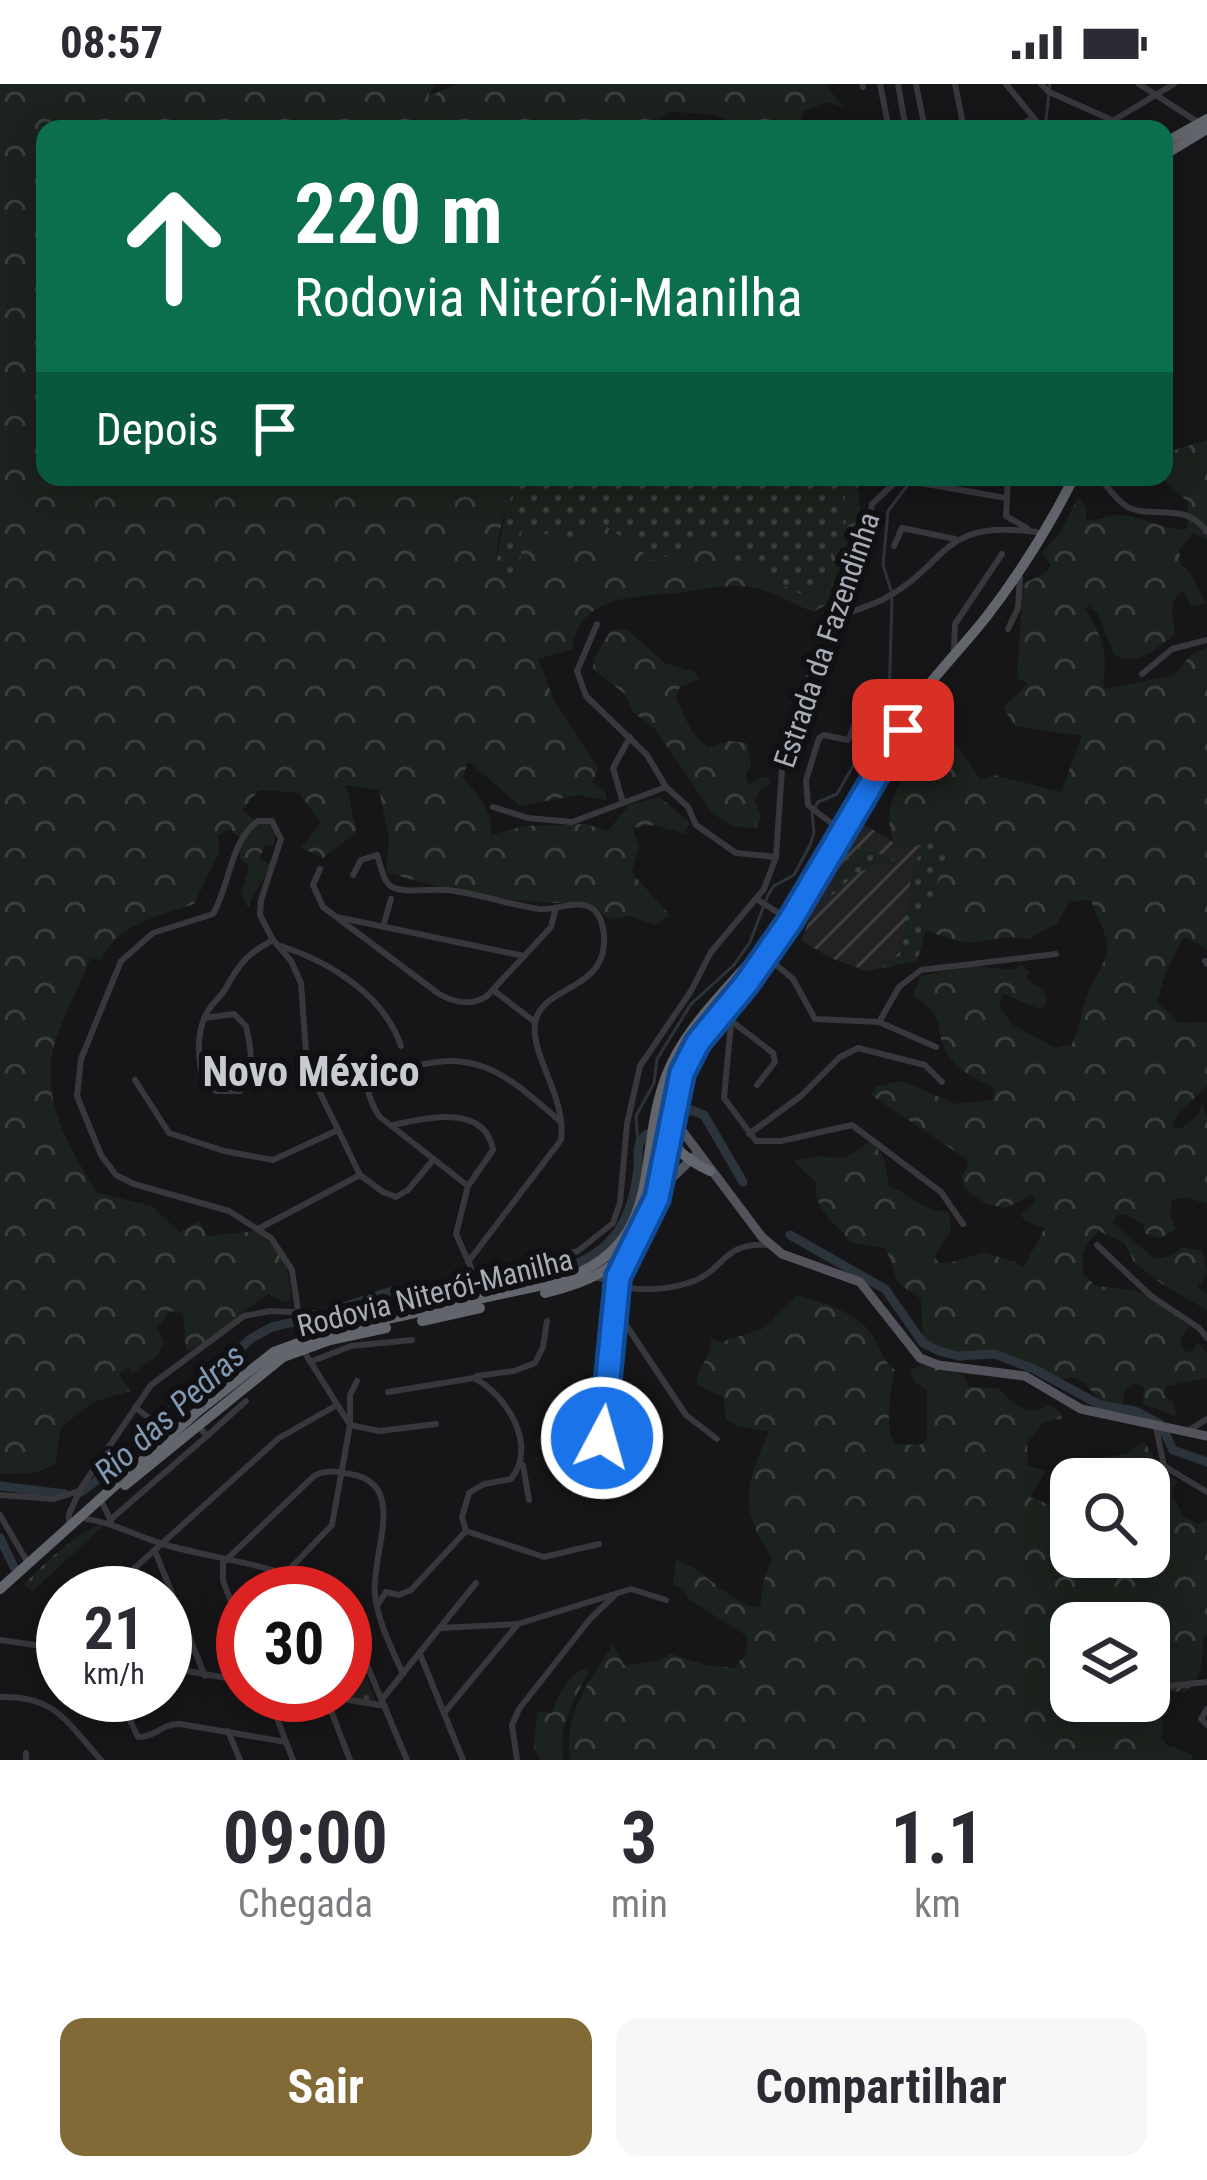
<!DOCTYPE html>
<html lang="pt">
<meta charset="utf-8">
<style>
:root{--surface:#fff;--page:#f7f7f7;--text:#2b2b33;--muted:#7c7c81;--accent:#826a36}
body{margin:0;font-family:"Roboto Condensed",sans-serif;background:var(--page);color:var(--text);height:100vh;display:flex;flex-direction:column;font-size:45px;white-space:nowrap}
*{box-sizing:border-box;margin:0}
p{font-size:39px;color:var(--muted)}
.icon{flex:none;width:66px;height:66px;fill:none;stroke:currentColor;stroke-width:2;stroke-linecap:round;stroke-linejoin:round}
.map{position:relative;height:1676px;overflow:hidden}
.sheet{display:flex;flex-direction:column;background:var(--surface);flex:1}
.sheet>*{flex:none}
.hud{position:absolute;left:36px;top:36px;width:1137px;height:366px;border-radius:24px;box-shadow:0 6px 30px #0003;background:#0b6e4f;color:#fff;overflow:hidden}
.tools{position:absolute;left:1050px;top:1374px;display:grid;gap:24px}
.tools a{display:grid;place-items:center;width:120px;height:120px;border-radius:24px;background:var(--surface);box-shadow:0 6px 30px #0003;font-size:60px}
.speed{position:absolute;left:36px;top:1482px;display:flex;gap:24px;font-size:60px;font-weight:700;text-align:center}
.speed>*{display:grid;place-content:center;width:156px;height:156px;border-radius:50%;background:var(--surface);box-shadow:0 6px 30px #0003;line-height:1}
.speed small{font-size:30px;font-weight:400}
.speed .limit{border:18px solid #d22;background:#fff;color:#111}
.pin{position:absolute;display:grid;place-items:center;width:102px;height:102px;color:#fff;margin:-51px;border-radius:24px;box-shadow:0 6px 18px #0006}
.me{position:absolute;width:132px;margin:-66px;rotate:6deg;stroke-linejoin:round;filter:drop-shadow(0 0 9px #0008)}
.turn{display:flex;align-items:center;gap:42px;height:252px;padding:0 60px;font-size:54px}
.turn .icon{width:156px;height:156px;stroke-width:2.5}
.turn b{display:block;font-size:84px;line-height:102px}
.then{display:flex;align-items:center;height:114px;padding:0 60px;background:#0003;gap:24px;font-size:45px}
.eta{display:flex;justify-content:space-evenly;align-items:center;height:204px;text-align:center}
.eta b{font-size:72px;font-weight:700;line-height:84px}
.cta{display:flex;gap:24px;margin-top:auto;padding:24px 60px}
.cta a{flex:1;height:138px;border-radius:24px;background:var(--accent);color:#fff;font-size:48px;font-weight:700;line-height:138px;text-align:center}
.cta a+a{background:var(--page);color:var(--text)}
.status{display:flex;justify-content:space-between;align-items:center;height:84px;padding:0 60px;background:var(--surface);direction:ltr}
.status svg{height:33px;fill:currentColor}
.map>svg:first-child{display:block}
</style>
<div class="status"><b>08:57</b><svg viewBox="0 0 49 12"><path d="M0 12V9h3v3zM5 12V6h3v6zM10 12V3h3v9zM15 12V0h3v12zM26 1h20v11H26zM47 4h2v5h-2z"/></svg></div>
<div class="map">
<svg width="1207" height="1676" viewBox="0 0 1207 1676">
<defs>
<pattern id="industrial-furrows" width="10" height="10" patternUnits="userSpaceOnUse" patternTransform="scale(3)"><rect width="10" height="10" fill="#222225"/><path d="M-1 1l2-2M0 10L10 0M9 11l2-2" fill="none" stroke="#3f3f42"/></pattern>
<pattern id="green-dots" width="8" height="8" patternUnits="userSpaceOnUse" patternTransform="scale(3)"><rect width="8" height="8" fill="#1c221d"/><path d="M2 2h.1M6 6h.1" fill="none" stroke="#3a3f3c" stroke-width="1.8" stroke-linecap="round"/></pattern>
<pattern id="forest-crowns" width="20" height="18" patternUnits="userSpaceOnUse" patternTransform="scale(3)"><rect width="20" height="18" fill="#1c221d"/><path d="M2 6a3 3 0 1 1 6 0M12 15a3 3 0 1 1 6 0" fill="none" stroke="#3a3f3c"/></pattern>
</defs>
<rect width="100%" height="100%" fill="#161618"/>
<!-- industrial -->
<polygon fill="url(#industrial-furrows)" points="857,736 892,757 895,764 937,756 917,877 867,887 833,875 801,857 830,783"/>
<!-- green -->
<g fill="url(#green-dots)">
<polygon points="526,393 651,393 651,398 660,393 864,394 857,404 845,403 846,450 832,459 829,501 802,511 741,478 673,471 655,477 606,442 570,457 551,449 521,449 521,473 512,492 495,485 509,410"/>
<polygon points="951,757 917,877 884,883 883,876 900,872 912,785 926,758"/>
<path d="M859,763l33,11 6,7c-32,-4 -48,13 -70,34l11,-30z"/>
<path d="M98,1441l5,1 -70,65 -6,-3 -2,-4c20,-22 46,-46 73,-59z"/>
<polygon points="345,1544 376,1618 338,1611 345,1611"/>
</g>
<!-- forest -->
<g fill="url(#forest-crowns)" fill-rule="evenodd">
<path d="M0,0h435l-7,13 28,-13h373l-1,5 17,18 -20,-5 -22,10 -4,17h-56l-27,-14 -47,-4 -23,18h-601v348h481c-24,25 -28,58 -31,92l17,6 9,-18v-25l30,1 19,7 14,-14h22l49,35 49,-21 28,3 4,9 -10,9 14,1 62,33 27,-10 3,-42 14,-9 -1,-47 12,1 8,49 -34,64 -17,11c-18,-6 -34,-18 -52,-22 -31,-9 -54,0 -84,3 -43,4 -98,1 -106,56l-34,10 17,43 44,67 -7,13 14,11v7l-27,-5 -59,11 -52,-45 -5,17c16,19 30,31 28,57l33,-9 61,-2 23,7 21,-26 30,-8 30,25 -4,12 -31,-9 -21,3 6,20 -8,24 39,43 -14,10 -27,-9 -19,4 -20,-17c-63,3 -144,-12 -204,-31l3,-34 -10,-48 -33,-5 11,47 -34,26 -22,-10 20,-26 -22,-29 -40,-3 -17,20 15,12 20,4 -3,19h-8l-7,13 12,7 -23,41 -7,-11 8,-28 -9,-9v-20l-11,-9 -12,7 3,15 -26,53c-34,12 -78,20 -92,56l-12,-1c-9,26 -35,72 -38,96 -8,54 19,94 45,138l55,13 28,27 19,-12 8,15 50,-5 27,25 8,42 -9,4 -15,-8 -72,54 -10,2 -3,-37 -13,-2 -13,17 7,14 -6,13 -25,18 -5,-5 -9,6 11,17 -37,11 -32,25 -6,37 -22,9 -33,1z"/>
<path d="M1207,356v100l-13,-7 -15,17 2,15c15,8 14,25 26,38l-16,3 -8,-15c-17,10 -9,27 -8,44 -19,12 -37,33 -61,20l-17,-43 -9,-7 -3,5c17,24 23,44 18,72l3,7 68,-14 17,-20 16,-8v302l-23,-12 -18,34 -9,31 22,21 28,-1v64l-29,27 -6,14 8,2 18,-14 4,-10 5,11v88l-21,-7 -14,3 -2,15 6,14 -15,9 -15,-4 -3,-9 -18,-11 -8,1 -4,8 42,36 18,-4 9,-8 21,4 4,23 -9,13 9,7v16l-45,-26 -28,-22 -9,-18 -26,-13c-15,13 -18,23 -16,43l13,12 43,5 50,35 -9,15 5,11 7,-1 6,-8 9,10v25l-40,8 -4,8 11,9 2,13 -33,-12 1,-17 -10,-4 -9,8 -3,16c-33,-4 -25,-20 -46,-28 -13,-5 -6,2 -19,0 -18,-3 -33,-21 -51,-25 -33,-7 -43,10 -83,-11l-2,-44 -23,-16 -12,-35 -35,-5c-15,-22 -38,-31 -35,-61l-23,-21 25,-5 27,2 26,-17 13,17 5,28c21,9 37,26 60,26l2,19 -16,24 2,6 9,3 39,-12 39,14 21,-38 -19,-7 -6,-7 15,-11 -2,-9 -27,14 -20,-4 -22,-15 -2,-14 7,-10 -4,-7 -94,-63 4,-8 27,-6 54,23 37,-4 1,-12c-17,-9 -38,-18 -47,-35 -16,-30 3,-33 -34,-57l7,-20 54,-10 38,4 9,-5 9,7 -4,6 18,13 3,10 -6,9 -38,-17 -4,14 13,17 44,24 16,-4c8,-16 8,-29 14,-46 6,-18 22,-34 21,-54 -1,-14 -12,-30 -16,-44l-21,1 -13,22 -29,17c-25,-7 -34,2 -58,2 -15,1 -32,-8 -47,-13l27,-87 -55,6c-20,-57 18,-81 59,-108l26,39 14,-4 67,17 21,-56 -67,-10 -12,-19 25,-23 -11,-6 6,-94 22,-11 6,-7 -9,-14 18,-19 18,-35 9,10 -1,12c13,1 19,-4 30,-5 25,-1 46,16 71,14l1,-27 -28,-25h4v-24z"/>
<path d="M626,545l39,34 29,9 6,6 -20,9 -4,11c10,21 13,34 32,49l21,-6 18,2 4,21 -5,11 3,9 15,-8 5,2 1,6 -10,6 -5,10 6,17 -5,11 -20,-1 -23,-13 -58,-85 -22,-17 -8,-18 -32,-25 1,-11 17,-28z"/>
<path d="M797,1211c26,7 63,18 77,43 8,13 8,22 21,32 -4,20 -12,57 0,74l25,1 7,-5v-50l-13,-8 -4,-12 13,-5 39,9 7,13 29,1c17,16 28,31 51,17l11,6 2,7 -19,5 -16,20 1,23 18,5 -16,26 41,16v44h78v-78h-56l5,-9 -2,-12 30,-4 18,-13 16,27 17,13 -5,13 11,22 15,8 9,-4v114l-4,4c-1,23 1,40 -19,55l-28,-5 -3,7 10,29 -2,14 7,8 25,9 -2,5h-620c-10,-41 19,-82 42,-115l11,20 33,-4 14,-7 34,11 29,3 12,-14 1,-18 -57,-36 -8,-11 -9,-4 3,-25c32,10 50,43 84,48l3,-25 9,-26c-34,-49 -27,-73 -3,-125l-32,-6 -11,-7 -3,-22 -26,-12c-1,-17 15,-27 14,-47l10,4 41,-13zM1071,1539h78v78h-78z"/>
<path d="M586,1584l3,3c-15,29 -32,56 -25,89h-23l-7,-12 3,-37 15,2c8,-21 13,-35 34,-45z"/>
</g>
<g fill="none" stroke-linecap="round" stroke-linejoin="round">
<!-- stream -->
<g stroke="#2c343b" stroke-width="3">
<polyline points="1045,45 1050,0"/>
<polyline points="891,506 883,481 888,427 914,393"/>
<polyline points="638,1060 636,1032 654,999 657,975 691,920 734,881 750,858 768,811 774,802 794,791 810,761 814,749 812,729 818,718 837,710 889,619 892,515"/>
</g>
<!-- river -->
<g stroke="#2c343b" stroke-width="9">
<polyline points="679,1031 691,1026 704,1031 743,1098"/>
<polyline points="790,1151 885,1205 923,1259 939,1267 958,1272 995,1270 1034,1285 1100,1321 1135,1327 1160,1340"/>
<path d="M536,1192c65,-13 95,-41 102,-108 1,-14 -3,-25 9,-34"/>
<polyline points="337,1225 398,1205 453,1203 472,1192"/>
<polyline points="1164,1347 1173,1366 1207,1378"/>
<polyline points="0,1402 65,1410"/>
<polyline points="81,1408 116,1382 156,1337 211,1294 250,1255 272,1243 326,1230"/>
<polyline points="0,1454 14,1483"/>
</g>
<!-- minor -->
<g stroke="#37373c" stroke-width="6">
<polyline points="862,0 863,3"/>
<polyline points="880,0 889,45"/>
<polyline points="898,0 906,45"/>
<polyline points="916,0 925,45"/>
<polyline points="955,0 964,45"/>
<polyline points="1006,0 1043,45"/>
<polyline points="1041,0 1049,8 1112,36"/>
<polyline points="1139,0 1196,37"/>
<polyline points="553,42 586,38 610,45"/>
<polyline points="1016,45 1032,34"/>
<polyline points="1099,45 1174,0"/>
<polyline points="1008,393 1006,432 1027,444"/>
<path d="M1099,393c8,9 17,23 27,29 24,15 58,-7 81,26"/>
<polyline points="915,398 1006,414"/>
<polyline points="894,462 902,444 955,455"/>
<path d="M829,536c17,-7 36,-12 53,-20 69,-36 55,-81 154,-68"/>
<polyline points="597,540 577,587 586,612 647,671 666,703 688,723 696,741 736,769 776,773"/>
<polyline points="1008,545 1018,524 1020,494"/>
<polyline points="954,567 955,540 1002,470"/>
<polyline points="1142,590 1172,565 1207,556"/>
<polyline points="622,715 613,684 630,653"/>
<polyline points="493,723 528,734 572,738 666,703"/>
<polyline points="836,743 808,721 806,696 819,654 824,651 848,656 860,629"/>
<path d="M320,785l-7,16 10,22 116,87c16,9 33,12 48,2l64,-69 4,-16"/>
<path d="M353,791l8,-15 16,-5c4,9 5,26 15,32 14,7 40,1 56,3 31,4 60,14 91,19 17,2 39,-11 54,0 9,7 12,24 11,35 -2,47 -65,43 -69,80 -4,33 32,74 26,116l-93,122"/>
<polyline points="758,816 785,833"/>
<polyline points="337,833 524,872"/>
<polyline points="383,843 391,815"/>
<path d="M281,862c49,16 103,49 120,100"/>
<polyline points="766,872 793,895 815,935 879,938 899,903 921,886 1056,870"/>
<polyline points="1205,877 1207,880"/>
<polyline points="749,898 775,879"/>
<polyline points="493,906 535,938"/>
<polyline points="721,929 773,969 775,978 757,1001"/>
<path d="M204,934l30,-4 12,12c5,21 10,48 -6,65h-24l-13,-12c-5,-21 -7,-48 5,-68 5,-9 13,-14 18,-23 13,-24 22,-35 47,-48"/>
<polyline points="879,938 936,963"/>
<polyline points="731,939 724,1014 756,1057 781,1057 852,1041 941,1108 963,1140"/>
<path d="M352,980c18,14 14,36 28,53l88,69"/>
<path d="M394,989c79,-30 111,0 167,49"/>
<polyline points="135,996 169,1049 224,1067 273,1076 338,1046"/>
<path d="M393,1041c33,-7 92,-22 100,25l-25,36 -12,48 22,49"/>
<polyline points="749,1050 801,1012 840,973 858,964 925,981 942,998"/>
<polyline points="258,1145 360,1091"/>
<polyline points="1097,1161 1151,1212 1199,1244 1207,1254"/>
<path d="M596,1194c12,0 16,5 26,8 18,6 49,3 66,-3 38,-11 32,-42 82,-38"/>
<polyline points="452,1218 496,1189 578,1167 613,1139 620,1119 627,1040 640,982 691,907 711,868 764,805 776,773 783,671 815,573 866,458 872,420 901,393"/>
<polyline points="616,1226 686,1331 717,1355"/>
<path d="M298,1227l-6,-41 -21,-32 -42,-27 -95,-27 -18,-9 -15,-20 -24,-59 4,-37 40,-98 32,-28 60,-19c17,-29 17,-73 45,-93h14l9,18 -20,61 -1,15 13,25 18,21 10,22 6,83 53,109 23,17 13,5 12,-7 26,-31"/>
<polyline points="303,1266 350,1341 379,1347 436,1340"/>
<polyline points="310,1278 351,1262 412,1256"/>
<polyline points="477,1292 514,1287 535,1279 543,1263 547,1237"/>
<path d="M388,1308l86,-14c33,17 64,68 37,101l-27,5 -15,9 -7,24 4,14"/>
<polyline points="135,1323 170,1351"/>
<polyline points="1156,1343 1164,1382 1207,1408"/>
<polyline points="1186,1348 1207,1335"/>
<polyline points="208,1351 246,1317"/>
<polyline points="523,1381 529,1416"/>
<polyline points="615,1398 600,1366 618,1193 630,1169"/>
<polyline points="0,1411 54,1415 79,1407 151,1301 244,1232 270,1227 381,1232"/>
<polyline points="103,1420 111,1437"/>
<polyline points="0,1431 28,1479"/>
<path d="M86,1435c29,4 52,18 80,26 49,14 120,21 163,48"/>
<polyline points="110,1436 207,1352 199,1343"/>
<polyline points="69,1440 69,1430 79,1408"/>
<polyline points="466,1447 544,1473 599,1460"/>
<polyline points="155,1467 205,1592"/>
<polyline points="273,1490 281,1509"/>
<polyline points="283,1492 332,1441 350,1341 350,1311 357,1297"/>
<polyline points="107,1509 279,1354 337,1321"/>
<polyline points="378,1520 386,1508 399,1511 411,1506 466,1447"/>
<polyline points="345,1529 407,1676"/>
<polyline points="440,1544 518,1540 631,1505 666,1516"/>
<path d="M243,1548l-20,-51v-18l91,-87c12,-7 22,-4 36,-2 60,9 20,82 25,121 3,27 17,54 28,79"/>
<polyline points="0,1556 63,1565"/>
<polyline points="50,1563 63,1550"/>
<polyline points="420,1570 463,1676"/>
<polyline points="165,1583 243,1597"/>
<polyline points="1149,1604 1207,1598"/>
<path d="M118,1611l20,42c16,1 25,-14 42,-13l106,18"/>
<polyline points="268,1611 293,1676"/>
<polyline points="325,1611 350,1676"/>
<polyline points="325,1612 385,1622"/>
<path d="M0,1613c56,-2 67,26 101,63"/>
<polyline points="383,1614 476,1499"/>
<polyline points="1207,1625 1201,1635 1207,1641"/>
<polyline points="444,1629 518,1540"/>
<polyline points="228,1647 240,1676"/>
<polyline points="26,1676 26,1669"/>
<polyline points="517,1676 512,1641 519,1625 590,1535 614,1512"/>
</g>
<!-- major -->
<g stroke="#53545b" stroke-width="9">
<polyline points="702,940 735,903"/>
<path d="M689,959c-12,22 -24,47 -18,73l91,121 20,17 78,28 60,76 18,7 87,11 56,33 126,27"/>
<polyline points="651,1134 672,1094 696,1071"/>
</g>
<!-- highway -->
<g stroke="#63656d" stroke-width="10">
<polyline points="1164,59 1207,35"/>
<polyline points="1164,71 1207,45"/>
<polyline points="798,825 854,727"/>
<path d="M660,1025c-2,29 26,51 50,62"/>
<path d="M674,1027c13,-72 66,-118 107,-176"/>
<path d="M545,1209c93,-22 107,-65 123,-151"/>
<polyline points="422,1237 480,1224"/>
<polyline points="125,1401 283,1273 330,1256 386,1244"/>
<path d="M0,1505l198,-178 76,-59 54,-20 224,-49c129,-38 74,-140 125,-230 26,-46 67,-79 97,-121 49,-68 83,-148 132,-218 25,-35 55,-65 81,-98 33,-43 63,-91 87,-139"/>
</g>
<!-- highway-bridge -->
<polyline stroke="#63656d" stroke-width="10" points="668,1058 674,1027"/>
</g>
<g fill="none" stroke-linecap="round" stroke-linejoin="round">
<defs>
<polyline id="route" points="602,1354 618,1193 657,1114 682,989 698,958 746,900 790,837 903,646"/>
</defs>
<!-- route casing -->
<use href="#route" stroke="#114b97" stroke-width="30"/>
<!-- route -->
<use href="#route" stroke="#1a73e8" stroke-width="21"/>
</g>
<g text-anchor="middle" stroke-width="12" stroke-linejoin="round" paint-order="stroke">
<!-- street labels -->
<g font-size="30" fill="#a8acb7" stroke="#111113">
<text transform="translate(827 556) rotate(-71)" y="10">Estrada da Fazendinha</text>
<text transform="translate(435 1209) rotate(-14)" y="10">Rodovia Niterói-Manilha</text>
</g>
<!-- water labels -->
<g font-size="33" font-style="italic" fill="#8098b1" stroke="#111113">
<text transform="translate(169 1329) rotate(-42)" y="12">Rio das Pedras</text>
</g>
<!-- district labels -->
<g font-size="42" font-weight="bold" fill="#c9cbd3" stroke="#111113">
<text x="311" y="1002">Novo México</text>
</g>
</g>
</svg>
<div class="tools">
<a><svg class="icon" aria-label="search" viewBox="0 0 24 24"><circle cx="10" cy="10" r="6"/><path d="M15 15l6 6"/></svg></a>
<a><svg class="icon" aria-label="layers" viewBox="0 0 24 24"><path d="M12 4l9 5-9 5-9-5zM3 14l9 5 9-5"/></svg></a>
</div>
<div class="speed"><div>21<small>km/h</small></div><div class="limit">30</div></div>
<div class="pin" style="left:903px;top:646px;background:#d93025"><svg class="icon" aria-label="arrive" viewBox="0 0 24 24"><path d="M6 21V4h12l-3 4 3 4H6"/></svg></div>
<svg class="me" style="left:602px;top:1354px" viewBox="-20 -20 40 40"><circle r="17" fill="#1a73e8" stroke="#fff" stroke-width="3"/><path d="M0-11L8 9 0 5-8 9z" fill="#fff"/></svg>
<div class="hud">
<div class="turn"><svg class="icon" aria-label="ahead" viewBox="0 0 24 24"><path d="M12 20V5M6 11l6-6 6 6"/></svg><div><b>220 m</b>Rodovia Niterói-Manilha</div></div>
<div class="then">Depois<svg class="icon" aria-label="arrive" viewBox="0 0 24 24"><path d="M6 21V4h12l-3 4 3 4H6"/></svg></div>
</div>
</div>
<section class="sheet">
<div class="eta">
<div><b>09:00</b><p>Chegada</p></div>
<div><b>3</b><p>min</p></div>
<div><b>1.1</b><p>km</p></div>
</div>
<div class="cta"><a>Sair</a><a>Compartilhar</a></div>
</section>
